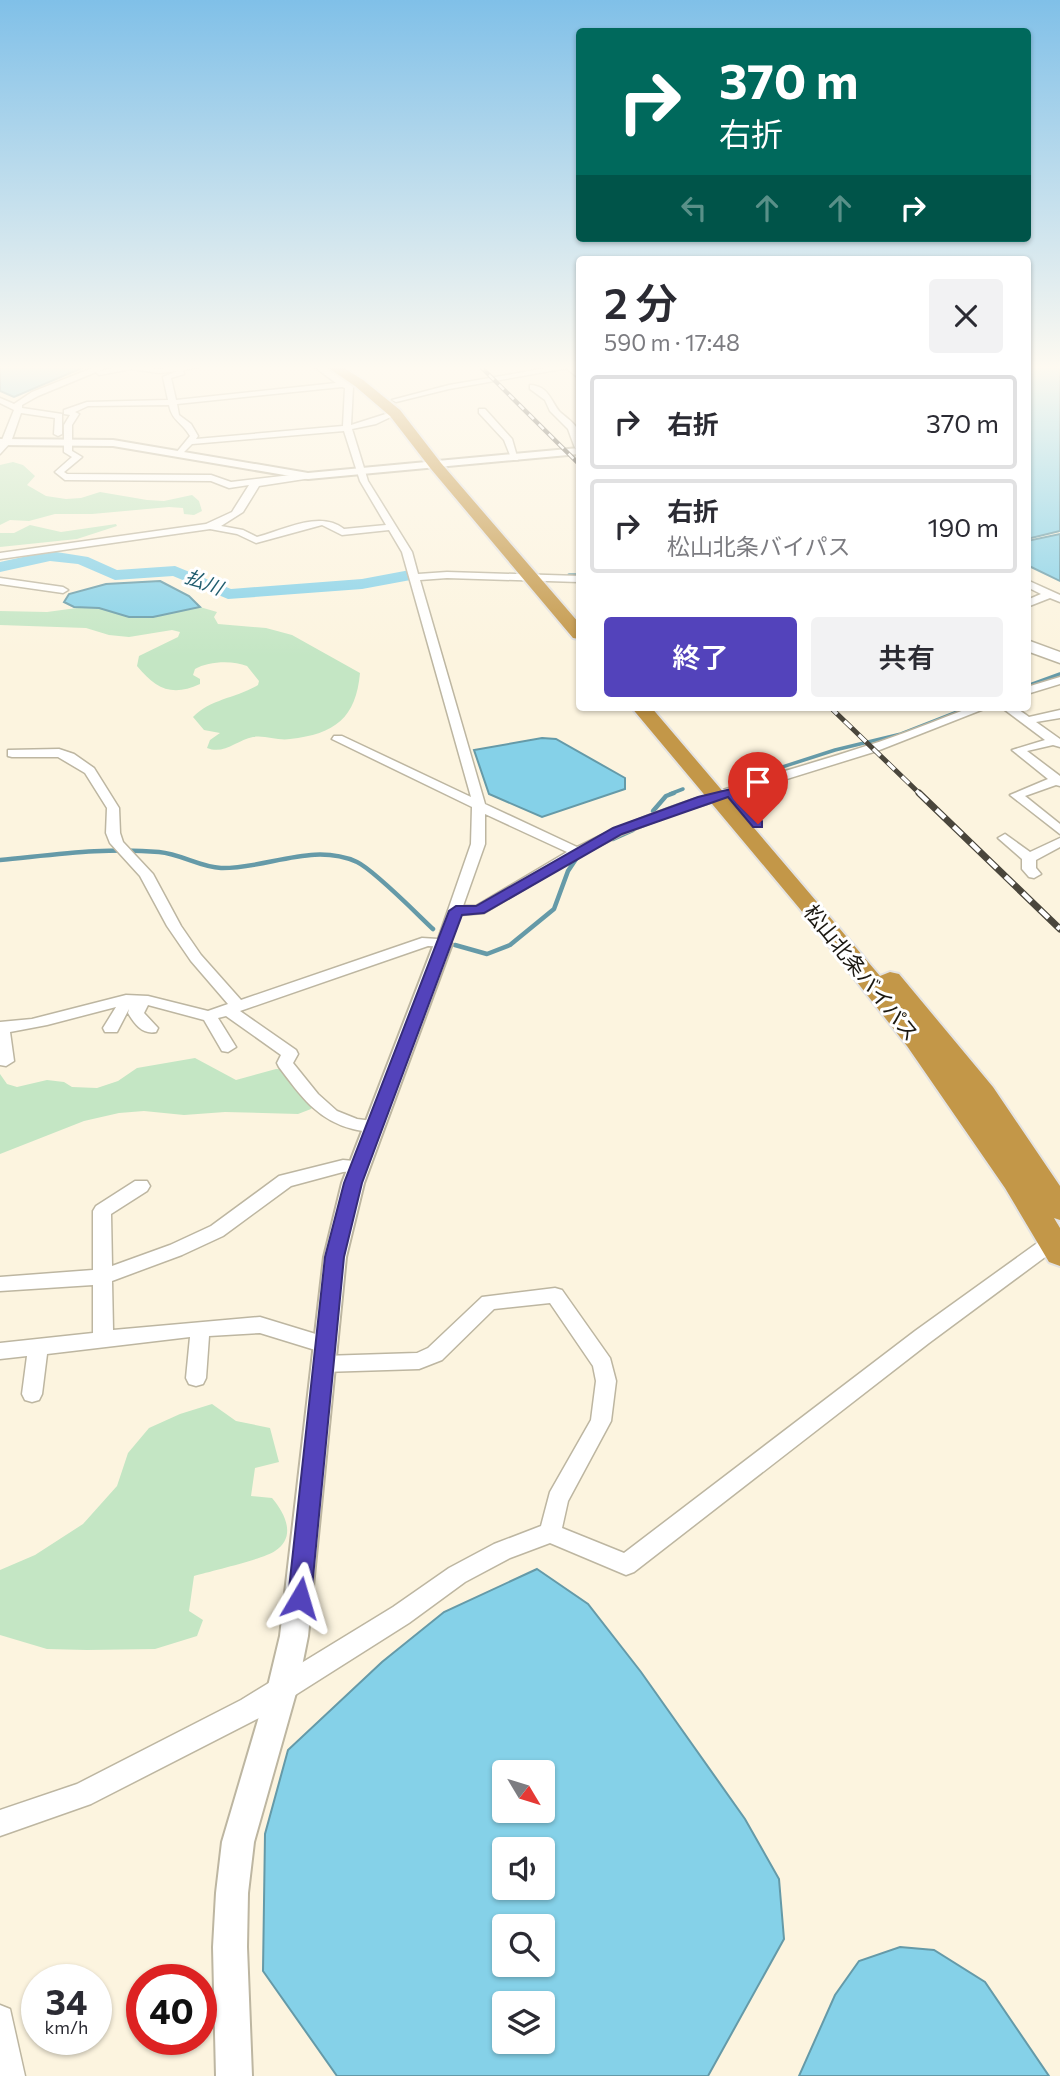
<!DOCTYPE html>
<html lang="ja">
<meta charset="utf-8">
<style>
:root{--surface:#fff;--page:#f2f2f3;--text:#2b2b33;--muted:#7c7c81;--line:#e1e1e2;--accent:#5343bb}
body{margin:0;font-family:Commissioner,"Noto Sans JP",sans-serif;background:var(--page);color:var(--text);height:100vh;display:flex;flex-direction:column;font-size:26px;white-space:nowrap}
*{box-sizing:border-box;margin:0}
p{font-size:23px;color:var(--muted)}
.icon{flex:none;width:38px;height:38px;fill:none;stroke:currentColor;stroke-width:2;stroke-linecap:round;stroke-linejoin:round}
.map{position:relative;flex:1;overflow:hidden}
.drawer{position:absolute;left:576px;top:256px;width:455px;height:455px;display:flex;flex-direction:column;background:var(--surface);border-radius:7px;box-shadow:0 2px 5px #0004}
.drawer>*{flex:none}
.hud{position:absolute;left:576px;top:28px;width:455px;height:214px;border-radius:7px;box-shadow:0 2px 5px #0004;background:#00695c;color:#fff;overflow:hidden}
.needle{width:46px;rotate:128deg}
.buttons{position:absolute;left:492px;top:1760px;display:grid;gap:14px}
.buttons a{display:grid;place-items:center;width:63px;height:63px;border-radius:7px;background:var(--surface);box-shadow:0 2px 5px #0004;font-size:35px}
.speed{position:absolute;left:21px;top:1964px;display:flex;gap:14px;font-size:35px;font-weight:700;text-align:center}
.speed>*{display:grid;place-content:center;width:91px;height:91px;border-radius:50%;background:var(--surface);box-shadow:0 2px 5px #0004;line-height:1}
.speed small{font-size:18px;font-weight:400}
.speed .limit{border:10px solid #d22;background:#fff;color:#111}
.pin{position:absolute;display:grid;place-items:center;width:60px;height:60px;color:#fff;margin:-72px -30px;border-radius:50% 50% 50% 0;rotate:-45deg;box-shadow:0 0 7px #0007}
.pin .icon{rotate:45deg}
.me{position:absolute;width:77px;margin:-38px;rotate:7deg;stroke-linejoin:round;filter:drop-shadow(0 0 5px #0008)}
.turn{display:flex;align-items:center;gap:24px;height:147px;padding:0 28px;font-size:32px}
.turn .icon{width:91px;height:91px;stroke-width:2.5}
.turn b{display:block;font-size:49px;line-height:60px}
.lanes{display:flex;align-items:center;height:66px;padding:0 28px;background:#0003;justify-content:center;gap:35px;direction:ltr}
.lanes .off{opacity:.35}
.round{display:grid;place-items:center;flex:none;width:74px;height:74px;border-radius:7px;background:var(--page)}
.summary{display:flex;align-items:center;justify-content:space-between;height:119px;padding:0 28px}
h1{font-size:42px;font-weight:600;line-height:52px}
.cta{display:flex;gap:14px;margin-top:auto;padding:14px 28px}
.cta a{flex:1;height:80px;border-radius:7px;background:var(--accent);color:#fff;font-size:28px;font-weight:600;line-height:80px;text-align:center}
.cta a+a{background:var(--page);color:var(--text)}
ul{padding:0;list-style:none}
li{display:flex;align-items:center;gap:21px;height:94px;margin:0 14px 10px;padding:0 14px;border:4px solid var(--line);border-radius:7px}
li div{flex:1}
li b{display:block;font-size:26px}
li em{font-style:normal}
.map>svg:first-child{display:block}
</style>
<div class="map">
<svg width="1060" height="2076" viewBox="0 0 1060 2076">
<rect width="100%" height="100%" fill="#fcf4df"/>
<!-- green -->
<g fill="#c4e6c4">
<polygon points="13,462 23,465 35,476 27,485 46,496 66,499 81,498 100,492 147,500 164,501 192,495 199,501 202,511 194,515 184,514 183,508 169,507 92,514 55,514 29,521 10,520 0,525 0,465"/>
<polygon points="116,524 117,526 77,539 0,547 0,533 14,533 30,525 61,532"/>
<path d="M84,607l15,1 30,9h24l47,-10 17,5 -3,5 4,7 48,4 26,7 68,38c-4,45 -25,61 -70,66 -12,2 -25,-4 -37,-2 -16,3 -29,18 -46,11l3,-8 10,-7 -16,-3 -11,-13c17,-18 43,-19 65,-32l1,-4 -12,-15c-14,-6 -39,-5 -52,3l-2,6 7,4v5c-28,13 -44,5 -63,-18l2,-10 39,-19 2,-5 -8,-2 -43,7 -20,-2 -23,-7 -86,-3v-14l47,1z"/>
<polygon points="195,1058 236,1080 276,1069 294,1070 316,1100 311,1109 298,1114 225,1112 184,1115 144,1111 119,1113 84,1121 0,1154 0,1074 7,1084 17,1087 47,1080 64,1082 72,1087 97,1088 118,1081 137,1068"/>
<path d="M212,1404l24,17 34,7 9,34 -24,6 -4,28 21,2c13,15 25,39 3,53 -11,8 -64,20 -81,25l-5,35 14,9 -6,16 -42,13 -68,1 -40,-1 -47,-14v-65l35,-15 48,-31 34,-38 11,-33 21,-25 31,-14z"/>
</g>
<!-- water -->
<g fill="#85d1e8" stroke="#659aa8" stroke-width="2" fill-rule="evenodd">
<polygon points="0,365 89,365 14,397 0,391"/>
<polygon points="1027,365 1060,365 1060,531 1027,539"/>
<polygon points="1060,534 1060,581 1027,565 1027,541"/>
<polygon points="160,581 189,596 200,607 153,617 129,617 99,608 74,607 64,602 69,594 106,584"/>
<polygon points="542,738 556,739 625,778 625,789 542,817 489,794 474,750"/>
<path d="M537,1569l51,35 53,68 104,147 34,60 5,60 -76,137h-371l-74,-105 2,-137 23,-84 94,-88 62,-50zM504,1773h38v38h-38zM504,1850h38v38h-38zM504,1927h38v38h-38zM504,2004h38v38h-38z"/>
<polygon points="900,1947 934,1950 985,1982 1049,2076 799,2076 835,1995 859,1961"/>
</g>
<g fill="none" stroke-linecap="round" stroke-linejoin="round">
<!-- stream-far1 -->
<g stroke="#659aa8" stroke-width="3.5">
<polyline points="569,575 579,575"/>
<polyline points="1027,686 1060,674"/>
<polyline points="745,779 835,750 901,734 970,707"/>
<polyline points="670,794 683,789"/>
</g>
<!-- stream -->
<g stroke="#659aa8" stroke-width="4.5">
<polyline points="653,811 666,796 674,793"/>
<polyline points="613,839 633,830"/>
<path d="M0,860c53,-5 106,-13 159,-8 22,2 41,15 62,16 46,1 91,-26 136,-6 17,8 60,52 76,67"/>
<polyline points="455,945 487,954 510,945 554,909 568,871 576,859"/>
</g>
<!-- river -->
<polygon fill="#85d1e8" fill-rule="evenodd" points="50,551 88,557 117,570 175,566 231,589 362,579 410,570 418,575 416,579 362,589 228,599 173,576 115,580 78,564 50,561 0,572 0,562"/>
<defs>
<g id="minor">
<path d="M100,365h10l-10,6 28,-6 31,4 51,-4 -27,5 1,4 -13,4 5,22 160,-17 -24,-18h9l32,22 -2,38 44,-14 4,2 -23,11 -24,5 16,52 44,71 6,22 29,-2 132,4v6l-132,-4 -27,2 65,224 92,43c91,-47 192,-69 289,-101 36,-11 71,-26 106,-39h17l-112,44 -206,64 -48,19 -41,21 -98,58 -24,2 -12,32 -20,-1 -188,65 56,39 2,4 -5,9 25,31 19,17 20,8 23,3 2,4 -2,4c-9,3 -18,1 -27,-1 -36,-9 -53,-34 -74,-62l-2,-4 4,-8 -55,-39 -8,2 18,29 -8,5 -6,-1 -18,-31 -56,-15 -4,8 14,15 -2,4c-14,3 -22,-9 -28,-19l1,-4 -12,23h-12l-2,-4 13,-21 -69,18 -37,7 4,29 -8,5 -6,-1v-43l32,-3 94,-24 22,1 60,15 20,-7 -37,-43 -24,-35 -27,-50 -30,-33 -4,-10 1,-25 -22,-35 -27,-16h-46l-4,-1v-6l51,-1 15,5 20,14 25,40 1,25 3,9 30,32 28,52 20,29 40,45 181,-62 16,1 33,-95 1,-37 -140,-68 2,-3h8l129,61 -69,-245 -13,-22 -47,5 -20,-10 -66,18 -19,-9 -27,-5 -210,30v-6l206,-29 26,-12 17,-27 -20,3 -18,-7 -146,-1 -10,-8 17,-15 -8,-5v-27l6,-10 -6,-1v-4l23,-8 81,-2 -5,-23 14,-6 -18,2 -28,-4 -32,6 -3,-3 -58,24 -16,9v3l40,6v20l-4,2 -4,-2 1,-16 -34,-5 -10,29 -11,12v-9l14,-35 -14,-7v-5l14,6 18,-12zM342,387l3,1 -2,38 -147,13 2,-3 -7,-12 -12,-9 -2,-11zM169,405c3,16 13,17 21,31l-14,17 4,3 12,-12 152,-13 16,50 26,44 -42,4c-24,-19 -60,1 -87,8l-14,-7 -22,-4 22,-14 16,-26 52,-8 1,-2 -4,-3 -77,9 -20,-7 -144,-1 -3,-2 18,-15 -10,-6v-26l7,-11 -4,-2 13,-6zM485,814l82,38 -91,54h-13l22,-62z"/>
<polygon points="565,365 573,367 449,389 396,402 392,400 449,385"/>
<path d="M530,385c18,1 20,14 29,26 5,5 13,10 17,16 4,7 3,16 3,23l-4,-2 -7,-19 -18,-18 -5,-11 -15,-11z"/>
<polygon points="479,409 485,409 512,439 518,460 512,460 504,440 479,413"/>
<polygon points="0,578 63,587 68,590 63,593 0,584"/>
<polygon points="1027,580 1060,595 1060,602 1050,598 1027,607 1027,600 1041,594 1027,587"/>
<polygon points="1060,677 1060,684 1027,694 1027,687"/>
<polygon points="1001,707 1015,707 1029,717 1060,710 1060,718 1036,722 1060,739 1060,747 1053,745 1027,751 1060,776 1060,786 1056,785 1025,796 1060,824 1060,834 1010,795 1048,779 1012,750 1045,740"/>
<polygon points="1005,834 1030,852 1060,838 1060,847 1036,860 1036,868 1041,874 1034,878 1029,877 1022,869 1022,859 998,838"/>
<polygon points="343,1160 365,1162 368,1166 365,1170 343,1172 291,1186 223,1236 182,1255 112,1281 113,1330 260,1317 332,1339 335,1345 332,1351 325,1353 260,1333 209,1336 206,1378 203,1384 196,1386 189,1384 186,1378 190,1337 47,1354 42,1394 39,1400 32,1402 25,1400 22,1394 27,1356 0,1359 0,1343 93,1333 93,1285 0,1291 0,1277 93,1270 93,1211 96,1206 135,1181 147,1181 150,1186 147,1191 111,1214 112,1266 170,1245 211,1226 279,1176"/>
<polygon points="1060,1229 1060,1246 929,1343 634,1572 626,1575 550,1543 510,1558 465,1582 409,1623 259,1718 91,1804 0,1836 0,1810 77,1784 241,1700 393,1607 449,1568 494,1544 541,1526 550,1492 591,1420 596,1381 593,1366 550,1303 494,1309 442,1360 419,1369 323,1372 316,1370 313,1364 316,1358 323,1356 417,1353 428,1348 482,1297 555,1288 562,1290 610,1358 616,1381 611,1421 568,1501 562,1528 624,1553 915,1331 1054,1231"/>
<polygon points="0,2005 10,2009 25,2076 0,2076"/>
</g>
<g id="tertiary">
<polygon points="0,439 113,440 308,473 579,448 579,454 308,479 113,446 0,445"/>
<polygon points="443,939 452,944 364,1183 346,1257 308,1636 298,1686 254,1842 248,1893 247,1947 252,2076 216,2076 213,1947 216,1893 222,1842 268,1686 280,1636 324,1257 342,1183 434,944"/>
</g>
<g id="secondary">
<polygon points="562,365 574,365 579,370 579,378"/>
<polygon points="1027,640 1060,652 1060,663 1027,651"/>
</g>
<g id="trunk">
<polygon points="324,365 339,365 363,380 400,410 441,463 579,623 579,639 573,638 431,469 390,416 355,386"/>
<polygon points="631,707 651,707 880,976 890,972 899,974 993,1087 1060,1186 1060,1220 1054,1218 1060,1228 1060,1266 1049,1262 1005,1188 907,1046 800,909"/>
</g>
</defs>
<!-- minor casing -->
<use href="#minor" stroke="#bdb6a1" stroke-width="3"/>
<!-- tertiary casing -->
<use href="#tertiary" stroke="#bdb6a1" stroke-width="4"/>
<!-- secondary casing -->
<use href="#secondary" stroke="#bdb6a1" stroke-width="3"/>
<!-- trunk casing -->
<use href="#trunk" stroke="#e4e3e2" stroke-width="4"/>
<!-- minor -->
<use href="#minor" fill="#fff" fill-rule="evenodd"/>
<!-- tertiary -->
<use href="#tertiary" fill="#fff" fill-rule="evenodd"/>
<!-- secondary -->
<use href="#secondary" fill="#fff" fill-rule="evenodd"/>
<!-- trunk -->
<use href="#trunk" fill="#c39748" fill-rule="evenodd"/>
<defs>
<polyline id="rail-far2" points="479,365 579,464"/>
<polyline id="rail-far1" points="830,707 920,794"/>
<polyline id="rail" points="919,793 1060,929"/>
</defs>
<!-- rail-far2 casing -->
<use href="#rail-far2" stroke="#4a463c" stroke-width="4.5"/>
<!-- rail-far1 casing -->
<use href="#rail-far1" stroke="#4a463c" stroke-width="5"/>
<!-- rail casing -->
<use href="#rail" stroke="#4a463c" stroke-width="7"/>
<!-- rail-far2 -->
<use href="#rail-far2" stroke="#fff" stroke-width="2.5" stroke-dasharray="7" stroke-linecap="butt"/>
<!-- rail-far1 -->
<use href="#rail-far1" stroke="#fff" stroke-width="3.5" stroke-dasharray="10" stroke-linecap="butt"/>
<!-- rail -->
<use href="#rail" stroke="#fff" stroke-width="4.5" stroke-dasharray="12" stroke-linecap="butt"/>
</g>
<!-- sky -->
<linearGradient id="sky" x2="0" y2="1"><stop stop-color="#80c0e8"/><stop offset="0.56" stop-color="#fefaf1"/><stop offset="1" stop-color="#fefaf1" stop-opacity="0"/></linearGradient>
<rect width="1060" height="656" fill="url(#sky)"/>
<!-- route -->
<polygon fill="#5343bb" stroke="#362c7a" stroke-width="2" points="731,789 735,790 762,821 762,827 753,827 728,797 622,834 484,913 462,915 362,1183 344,1257 311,1598 308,1605 300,1609 292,1605 288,1598 325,1257 344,1183 449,911 456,906 476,906 613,828 698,797"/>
<g text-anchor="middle" stroke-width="6" stroke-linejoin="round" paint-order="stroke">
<!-- far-water labels -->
<g font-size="19" font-style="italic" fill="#215e6f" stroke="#fff">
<text transform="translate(204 582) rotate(21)" y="7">払川</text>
</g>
<!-- street labels -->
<g font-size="21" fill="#1b1811" stroke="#fff">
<text transform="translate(861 973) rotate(51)" y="7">松山北条バイパス</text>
</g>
</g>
</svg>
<div class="buttons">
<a><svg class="needle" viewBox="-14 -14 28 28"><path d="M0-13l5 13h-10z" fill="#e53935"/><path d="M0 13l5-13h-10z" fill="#7c7c81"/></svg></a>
<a><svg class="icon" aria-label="sound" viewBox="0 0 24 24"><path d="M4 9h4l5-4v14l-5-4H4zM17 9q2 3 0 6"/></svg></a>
<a><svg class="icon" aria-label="search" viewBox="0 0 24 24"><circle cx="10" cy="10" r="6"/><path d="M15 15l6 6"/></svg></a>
<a><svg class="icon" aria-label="layers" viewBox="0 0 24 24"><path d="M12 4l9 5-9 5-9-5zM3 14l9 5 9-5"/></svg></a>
</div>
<div class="speed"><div>34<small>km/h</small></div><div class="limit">40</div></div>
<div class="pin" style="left:758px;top:824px;background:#d93025"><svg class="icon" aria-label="arrive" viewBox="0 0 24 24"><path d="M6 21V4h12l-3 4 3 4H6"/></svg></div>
<svg class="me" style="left:300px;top:1598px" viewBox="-20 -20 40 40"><path d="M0-17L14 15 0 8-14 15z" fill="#5343bb" stroke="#fff" stroke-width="4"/></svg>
<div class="hud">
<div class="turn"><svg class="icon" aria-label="right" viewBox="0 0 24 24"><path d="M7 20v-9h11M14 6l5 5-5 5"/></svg><div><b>370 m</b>右折</div></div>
<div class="lanes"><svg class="icon off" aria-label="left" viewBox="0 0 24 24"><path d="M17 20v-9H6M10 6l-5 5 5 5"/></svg><svg class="icon off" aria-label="ahead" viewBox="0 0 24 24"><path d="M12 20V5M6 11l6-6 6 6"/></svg><svg class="icon off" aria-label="ahead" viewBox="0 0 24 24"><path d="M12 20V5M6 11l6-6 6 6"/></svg><svg class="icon" aria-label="right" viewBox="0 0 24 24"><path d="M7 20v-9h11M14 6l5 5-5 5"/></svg></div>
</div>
<section class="drawer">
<div class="summary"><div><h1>2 分</h1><p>590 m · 17:48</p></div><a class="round"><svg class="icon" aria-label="close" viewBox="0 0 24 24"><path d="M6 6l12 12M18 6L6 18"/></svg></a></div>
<ul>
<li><svg class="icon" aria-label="right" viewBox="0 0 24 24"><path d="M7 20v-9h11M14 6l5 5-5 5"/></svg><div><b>右折</b></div><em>370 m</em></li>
<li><svg class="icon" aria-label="right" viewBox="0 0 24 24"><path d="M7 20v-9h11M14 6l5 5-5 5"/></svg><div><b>右折</b><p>松山北条バイパス</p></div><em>190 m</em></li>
</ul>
<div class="cta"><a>終了</a><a>共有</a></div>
</section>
</div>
